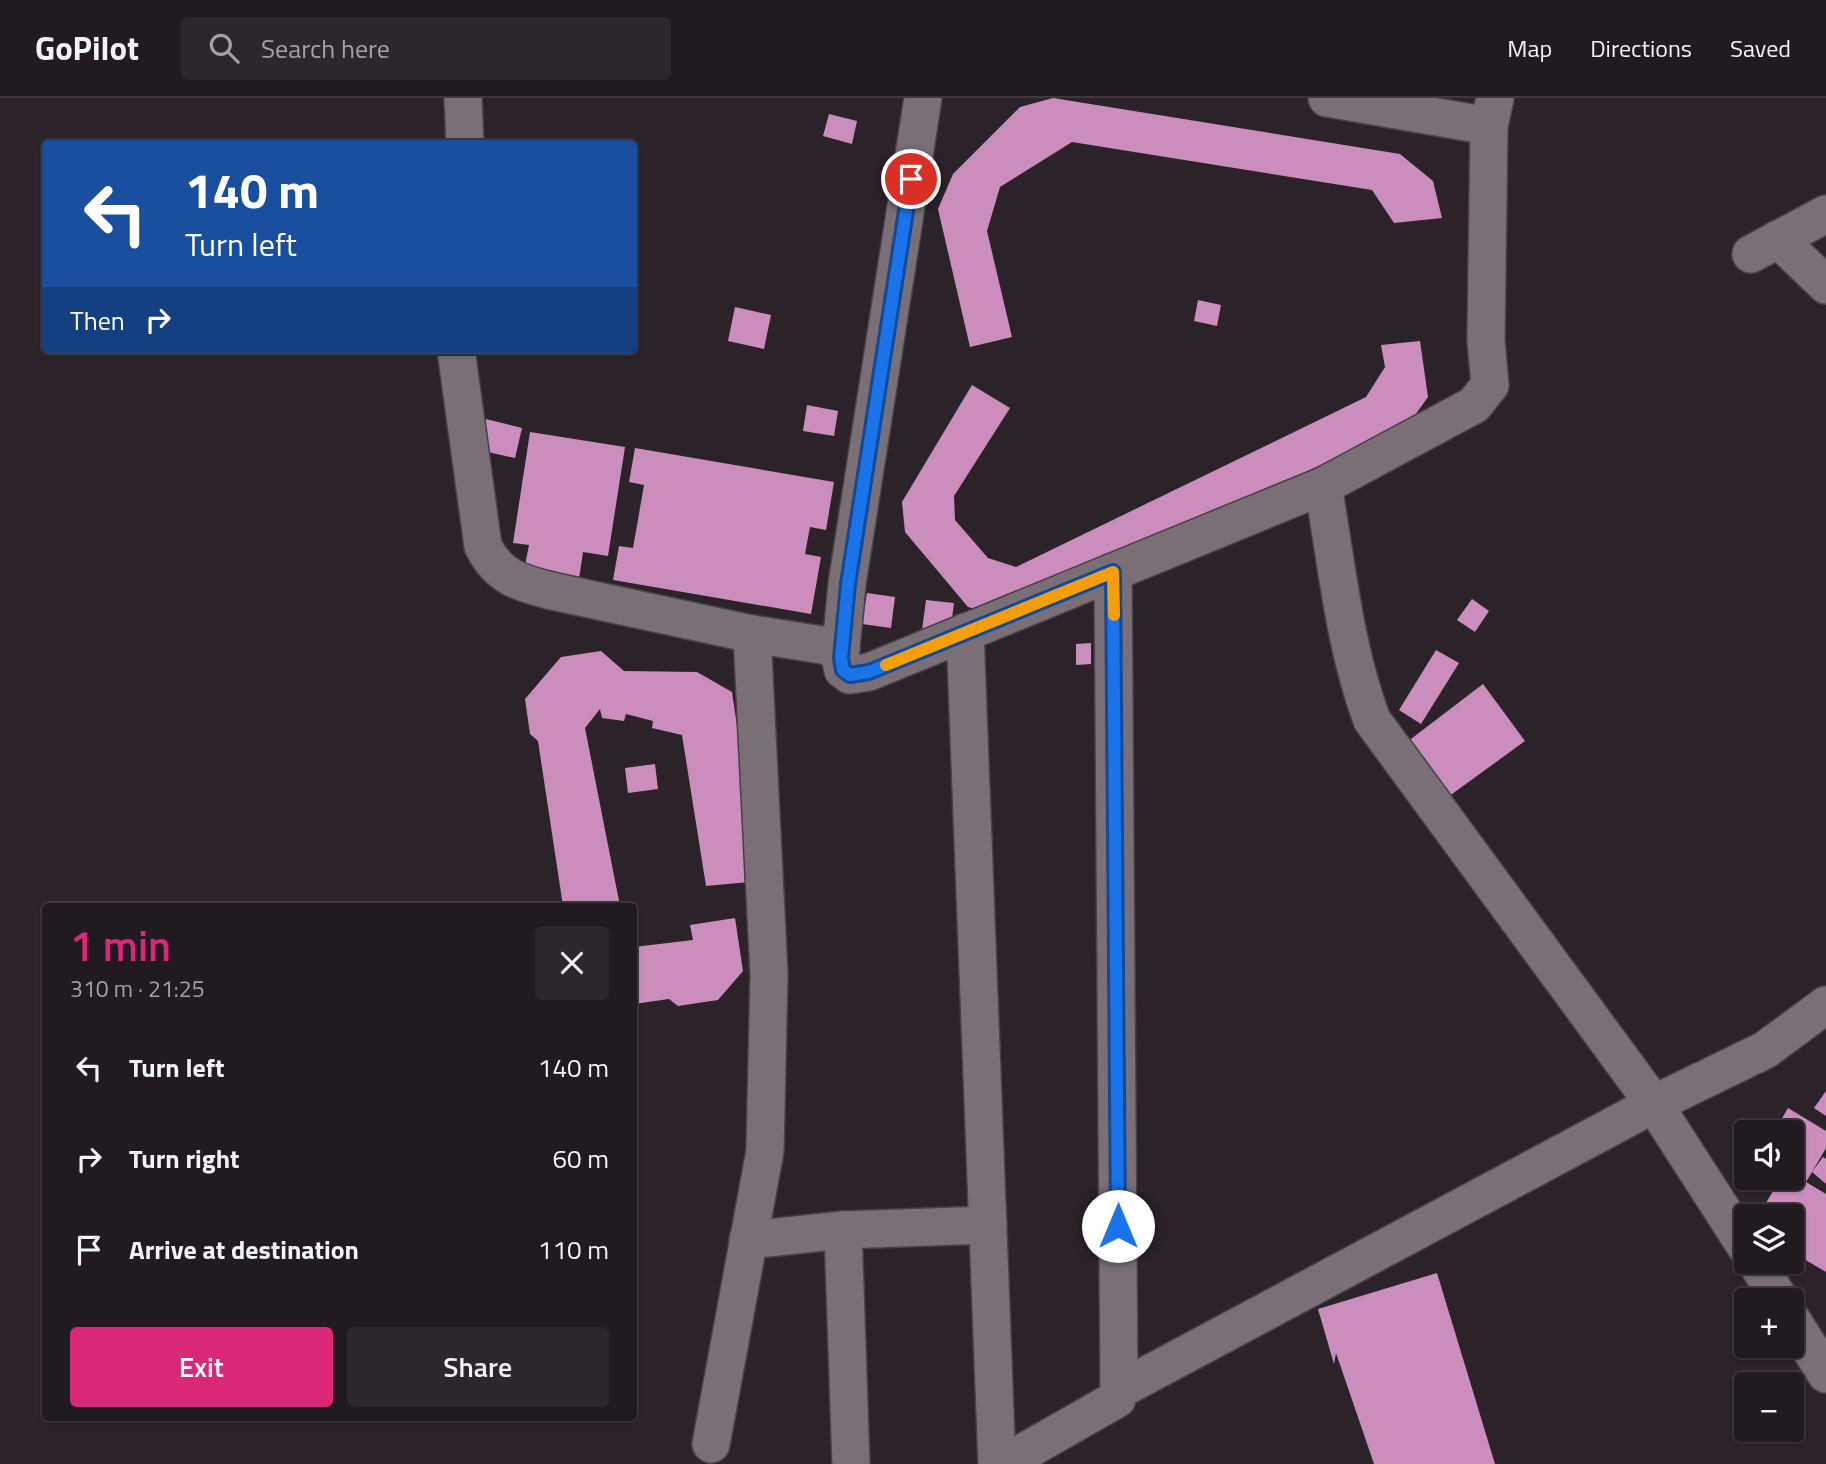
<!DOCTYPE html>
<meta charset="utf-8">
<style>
:root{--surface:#211a20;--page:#2d272d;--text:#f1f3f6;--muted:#a2a1a5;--line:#3e383e;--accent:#db2777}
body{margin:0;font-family:"Titillium Web",sans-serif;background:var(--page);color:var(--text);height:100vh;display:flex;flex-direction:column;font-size:26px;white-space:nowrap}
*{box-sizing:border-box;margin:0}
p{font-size:23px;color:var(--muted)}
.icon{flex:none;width:38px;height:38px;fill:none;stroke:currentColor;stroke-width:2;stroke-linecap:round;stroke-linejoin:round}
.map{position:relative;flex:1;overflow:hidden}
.side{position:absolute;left:42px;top:805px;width:595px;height:518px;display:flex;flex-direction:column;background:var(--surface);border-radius:7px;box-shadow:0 2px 5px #0004,0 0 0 2px var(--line)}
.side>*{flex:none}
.guide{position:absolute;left:42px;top:42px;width:595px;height:214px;border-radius:7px;box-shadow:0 2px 5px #0004,0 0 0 2px var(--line);background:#1a4fa0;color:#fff;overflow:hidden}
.controls{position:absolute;left:1734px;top:1022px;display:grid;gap:14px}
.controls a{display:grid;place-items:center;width:70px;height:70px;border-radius:7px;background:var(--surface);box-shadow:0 2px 5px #0004,0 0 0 2px var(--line);font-size:35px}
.pin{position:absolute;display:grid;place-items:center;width:60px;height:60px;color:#fff;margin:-30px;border:4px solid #fff;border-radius:50%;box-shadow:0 2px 7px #0007}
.me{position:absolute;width:77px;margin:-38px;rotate:0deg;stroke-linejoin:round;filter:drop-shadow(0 0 5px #0008)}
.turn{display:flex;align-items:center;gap:24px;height:147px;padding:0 28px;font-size:32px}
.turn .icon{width:91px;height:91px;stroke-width:2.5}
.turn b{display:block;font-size:49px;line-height:60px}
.then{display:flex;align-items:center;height:66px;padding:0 28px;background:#0003;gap:14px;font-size:26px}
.round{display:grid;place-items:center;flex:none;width:74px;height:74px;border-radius:7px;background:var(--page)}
.summary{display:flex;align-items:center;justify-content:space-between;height:119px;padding:0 28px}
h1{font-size:42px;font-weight:600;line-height:52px;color:var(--accent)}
.button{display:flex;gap:14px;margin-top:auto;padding:14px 28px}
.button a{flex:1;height:80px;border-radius:7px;background:var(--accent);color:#fff;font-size:28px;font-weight:600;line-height:80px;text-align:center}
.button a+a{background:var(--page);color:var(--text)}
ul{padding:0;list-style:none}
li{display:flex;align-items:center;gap:21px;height:91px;padding:0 28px}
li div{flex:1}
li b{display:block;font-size:26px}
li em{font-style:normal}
header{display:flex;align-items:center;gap:42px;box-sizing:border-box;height:98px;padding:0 35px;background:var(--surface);border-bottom:2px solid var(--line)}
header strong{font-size:33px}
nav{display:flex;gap:38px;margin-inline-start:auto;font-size:24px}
.search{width:490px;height:63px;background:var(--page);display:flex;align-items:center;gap:18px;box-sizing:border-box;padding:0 24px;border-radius:7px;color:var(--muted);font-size:26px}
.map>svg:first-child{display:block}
</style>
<header>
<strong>GoPilot</strong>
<div class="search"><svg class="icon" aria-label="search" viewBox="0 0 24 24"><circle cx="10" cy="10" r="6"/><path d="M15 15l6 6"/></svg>Search here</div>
<nav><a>Map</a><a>Directions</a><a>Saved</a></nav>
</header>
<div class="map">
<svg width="1826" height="1366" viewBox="0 0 1826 1366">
<rect width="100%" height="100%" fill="#2c232a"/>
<!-- building -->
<g fill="#cb8dbc">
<polygon points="1053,0 1400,56 1433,83 1442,120 1394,125 1372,92 1072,44 1000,89 987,133 1012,239 970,249 938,111 953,76 1020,9"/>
<polygon points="829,16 857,23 852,46 823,38"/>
<polygon points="1198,202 1221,207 1217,228 1194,223"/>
<polygon points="735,209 771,217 764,251 728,243"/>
<polygon points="1420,243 1428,299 1408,327 996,516 968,509 905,434 902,404 972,287 1010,310 954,398 955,422 988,460 1016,469 1366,299 1385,269 1381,247"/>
<polygon points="807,307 838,313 834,338 803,333"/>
<polygon points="486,321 522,330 515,360 479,352"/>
<polygon points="530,334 625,349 608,458 583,454 579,481 524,472 529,447 513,445"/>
<polygon points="635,350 834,384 826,432 810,429 805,456 821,459 811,516 613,482 619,448 633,450 644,387 629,384"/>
<polygon points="867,495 895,499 891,530 862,526"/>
<polygon points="1472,501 1489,513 1475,534 1457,522"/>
<polygon points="926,502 954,505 950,536 922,532"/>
<polygon points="1091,545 1091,566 1076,567 1076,546"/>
<polygon points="1436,552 1459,565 1421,626 1399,612"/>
<polygon points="601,553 624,573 697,574 732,594 760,783 706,788 682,637 652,630 653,623 626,616 624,623 602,620 600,611 585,630 620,808 563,808 538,643 530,636 525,601 561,559"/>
<polygon points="1483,586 1525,643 1448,699 1407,644"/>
<polygon points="655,666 658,691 628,695 625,670"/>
<polygon points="735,820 743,873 718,902 678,908 669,901 634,906 634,849 693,842 690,827"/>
<polygon points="1826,993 1826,1018 1814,1010"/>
<polygon points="1788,1010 1826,1033 1826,1050 1812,1074 1823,1059 1826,1061 1826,1086 1812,1074 1806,1084 1826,1096 1826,1174 1792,1154 1792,1118 1758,1118 1778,1085 1771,1080 1792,1080 1792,1034 1774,1034"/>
<polygon points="1437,1175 1495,1366 1374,1366 1336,1255 1334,1266 1318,1211"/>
</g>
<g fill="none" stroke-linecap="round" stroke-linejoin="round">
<defs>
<g id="minor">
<polyline points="463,0 465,46"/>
<polyline points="923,0 847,486 840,560 843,572 850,577 869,574 1323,388 1474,307 1490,287 1486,243 1489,28 1495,0"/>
<polyline points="1327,0 1489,28"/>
<polyline points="1778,141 1826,187"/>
<polyline points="1751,156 1826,116"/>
<path d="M456,252l27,196c15,31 37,37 69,45l200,43 89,14"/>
<path d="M1323,388c14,78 21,160 49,234l282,384 92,143"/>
<polyline points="1113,474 1119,1292"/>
<polyline points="965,534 997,1366"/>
<polyline points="843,1132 851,1366"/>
<polyline points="748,1142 843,1132 988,1127"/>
<polyline points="1756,1164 1780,1202"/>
<polyline points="1792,1222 1826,1276"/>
<polyline points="711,1346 765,1053 769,876 752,536"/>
<polyline points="1003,1366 1117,1301 1119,1292 1654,1006 1765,952 1826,907"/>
</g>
</defs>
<!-- minor casing -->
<use href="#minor" stroke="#484146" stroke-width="40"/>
<!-- minor -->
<use href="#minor" stroke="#7a6f77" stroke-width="37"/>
</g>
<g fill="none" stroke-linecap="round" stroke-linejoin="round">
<defs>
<polyline id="route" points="911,81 848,486 841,560 843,572 850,577 869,574 1113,474 1118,1128"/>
</defs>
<!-- route casing -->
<use href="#route" stroke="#114b97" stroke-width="18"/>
<!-- route -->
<use href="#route" stroke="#1a73e8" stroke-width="12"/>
<!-- slow -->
<polyline stroke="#f59e0b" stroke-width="12" points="886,567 1113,474 1114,517"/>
</g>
</svg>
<div class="controls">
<a><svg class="icon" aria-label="sound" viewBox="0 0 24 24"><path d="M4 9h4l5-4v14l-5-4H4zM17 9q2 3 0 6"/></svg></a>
<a><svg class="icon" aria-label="layers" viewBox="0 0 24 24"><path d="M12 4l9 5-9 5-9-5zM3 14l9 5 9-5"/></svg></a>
<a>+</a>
<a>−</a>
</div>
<div class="pin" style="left:911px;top:81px;background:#d93025"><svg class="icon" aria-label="arrive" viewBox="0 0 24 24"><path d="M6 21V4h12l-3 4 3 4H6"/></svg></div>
<svg class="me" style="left:1118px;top:1128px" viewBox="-20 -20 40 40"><circle r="19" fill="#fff"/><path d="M0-13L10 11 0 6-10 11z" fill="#1a73e8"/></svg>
<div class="guide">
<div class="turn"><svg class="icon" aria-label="left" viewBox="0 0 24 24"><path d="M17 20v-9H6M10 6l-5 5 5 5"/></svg><div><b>140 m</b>Turn left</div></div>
<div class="then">Then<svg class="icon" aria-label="right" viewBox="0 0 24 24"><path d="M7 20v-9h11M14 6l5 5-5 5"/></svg></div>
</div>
<section class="side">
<div class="summary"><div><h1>1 min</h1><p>310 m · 21:25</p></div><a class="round"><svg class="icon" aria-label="close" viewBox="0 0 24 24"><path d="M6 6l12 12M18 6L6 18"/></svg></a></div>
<ul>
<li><svg class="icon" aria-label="left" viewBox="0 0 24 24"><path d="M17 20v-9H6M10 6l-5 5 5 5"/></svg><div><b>Turn left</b></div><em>140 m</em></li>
<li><svg class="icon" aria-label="right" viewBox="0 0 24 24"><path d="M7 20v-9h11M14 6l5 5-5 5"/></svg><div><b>Turn right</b></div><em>60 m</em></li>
<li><svg class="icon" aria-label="arrive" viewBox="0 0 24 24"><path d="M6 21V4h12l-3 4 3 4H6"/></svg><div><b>Arrive at destination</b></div><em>110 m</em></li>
</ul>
<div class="button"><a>Exit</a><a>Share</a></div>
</section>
</div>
